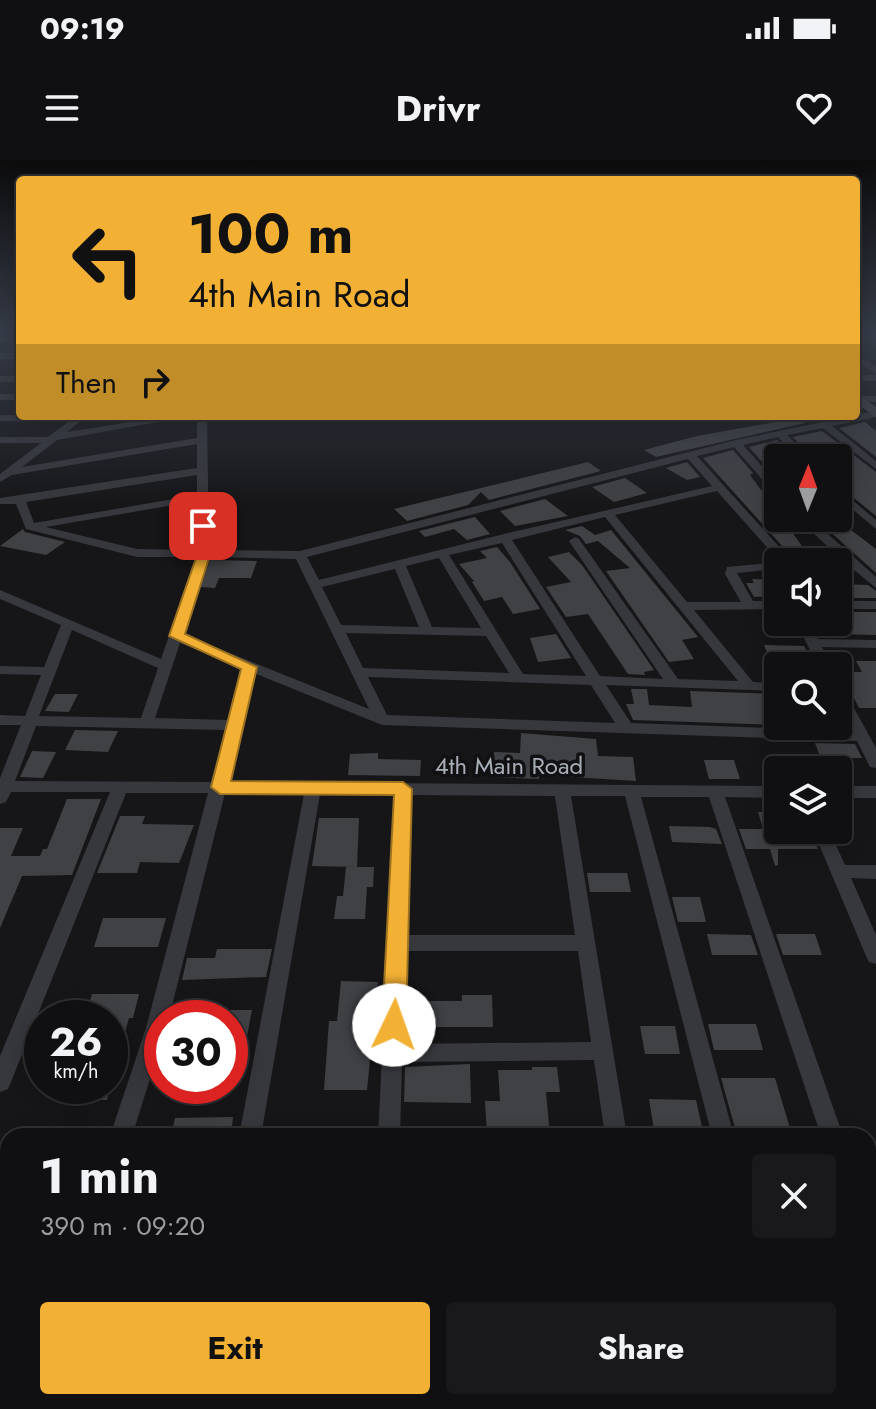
<!DOCTYPE html>
<meta charset="utf-8">
<style>
:root{--surface:#101012;--page:#19191b;--text:#f1f3f6;--muted:#9c9d9f;--line:#303032;--accent:#f2b134}
body{margin:0;font-family:Jost,sans-serif;background:var(--page);color:var(--text);height:100vh;display:flex;flex-direction:column;font-size:30px;white-space:nowrap}
*{box-sizing:border-box;margin:0}
p{font-size:26px;color:var(--muted)}
.icon{flex:none;width:44px;height:44px;fill:none;stroke:currentColor;stroke-width:2;stroke-linecap:round;stroke-linejoin:round}
.map{position:relative;flex:1;overflow:hidden}
.sheet{position:absolute;left:0px;top:968px;width:876px;height:282px;display:flex;flex-direction:column;background:var(--surface);border-radius:24px 24px 0 0;box-shadow:0 4px 20px #0003,0 0 0 2px var(--line)}
.sheet>*{flex:none}
.guide{position:absolute;left:16px;top:16px;width:844px;height:244px;border-radius:8px;box-shadow:0 4px 20px #0003,0 0 0 2px var(--line);background:#f2b134;color:#111;overflow:hidden}
.needle{width:52px;rotate:1deg}
.tools{position:absolute;left:764px;top:284px;display:grid;gap:16px}
.tools a{display:grid;place-items:center;width:88px;height:88px;border-radius:8px;background:var(--surface);box-shadow:0 4px 20px #0003,0 0 0 2px var(--line);font-size:40px}
.speed{position:absolute;left:24px;top:840px;display:flex;gap:16px;font-size:40px;font-weight:700;text-align:center}
.speed>*{display:grid;place-content:center;width:104px;height:104px;border-radius:50%;background:var(--surface);box-shadow:0 4px 20px #0003,0 0 0 2px var(--line);line-height:1}
.speed small{font-size:20px;font-weight:400}
.speed .limit{border:12px solid #d22;background:#fff;color:#111}
.pin{position:absolute;display:grid;place-items:center;width:68px;height:68px;color:#fff;margin:-34px;border-radius:16px;box-shadow:0 4px 12px #0006}
.me{position:absolute;width:88px;margin:-44px;rotate:3deg;stroke-linejoin:round;filter:drop-shadow(0 0 6px #0008)}
.turn{display:flex;align-items:center;gap:28px;height:168px;padding:0 40px;font-size:36px}
.turn .icon{width:104px;height:104px;stroke-width:2.5}
.turn b{display:block;font-size:56px;line-height:68px}
.then{display:flex;align-items:center;height:76px;padding:0 40px;background:#0003;gap:16px;font-size:30px}
.round{display:grid;place-items:center;flex:none;width:84px;height:84px;border-radius:8px;background:var(--page)}
.head{display:flex;align-items:center;justify-content:space-between;height:136px;padding:0 40px}
h1{font-size:48px;font-weight:700;line-height:60px}
.action{display:flex;gap:16px;margin-top:auto;padding:16px 40px}
.action a{flex:1;height:92px;border-radius:8px;background:var(--accent);color:#111;font-size:32px;font-weight:700;line-height:92px;text-align:center}
.action a+a{background:var(--page);color:var(--text)}
.status{display:flex;justify-content:space-between;align-items:center;height:56px;padding:0 40px;background:var(--surface);direction:ltr}
.status svg{height:22px;fill:currentColor}
header{display:flex;justify-content:space-between;align-items:center;height:104px;padding:0 40px;background:var(--surface);font-size:36px;font-weight:700}
.map>svg:first-child{display:block}
</style>
<div class="status"><b>09:19</b><svg viewBox="0 0 49 12"><path d="M0 12V9h3v3zM5 12V6h3v6zM10 12V3h3v9zM15 12V0h3v12zM26 1h20v11H26zM47 4h2v5h-2z"/></svg></div>
<header><svg class="icon" aria-label="menu" viewBox="0 0 24 24"><path d="M4 6h16M4 12h16M4 18h16"/></svg>Drivr<svg class="icon" aria-label="heart" viewBox="0 0 24 24"><path d="M12 20l-8-8c-3-5 5-10 8-4 3-6 11-1 8 4z"/></svg></header>
<div class="map">
<svg width="876" height="1249" viewBox="0 0 876 1249">
<rect width="100%" height="100%" fill="#161618"/>
<!-- building -->
<g fill="#404145">
<polygon points="798,258 805,263 656,297 644,290 697,276"/>
<polygon points="865,262 876,271 876,297 839,268"/>
<polygon points="822,271 876,312 876,356 838,325 838,298 813,298 793,277"/>
<polygon points="777,280 795,298 775,298 778,304 778,320 749,287"/>
<polygon points="733,290 753,313 750,315 778,353 778,358 782,358 809,396 792,397 703,298"/>
<polygon points="588,302 601,311 489,340 481,332 468,345 407,361 394,349"/>
<polygon points="687,302 700,317 687,320 666,308"/>
<polygon points="625,318 647,333 614,342 592,327"/>
<polygon points="545,339 568,356 515,366 500,351"/>
<polygon points="475,357 490,374 467,380 454,369 425,377 419,371"/>
<polygon points="815,358 835,358 876,389 876,413"/>
<polygon points="582,366 595,375 611,370 698,477 682,480 694,499 669,502 606,411 630,408 598,381 586,384 580,376 565,370"/>
<polygon points="23,369 25,372 65,382 46,395 0,386"/>
<polygon points="497,387 510,402 540,449 513,454 502,437 484,441 472,422 474,421 459,404 487,398 480,391"/>
<polygon points="569,392 582,405 654,510 644,512 645,515 628,514 588,454 566,457 546,427 571,422 548,397"/>
<polygon points="210,400 257,401 251,418 219,418 215,428 201,427"/>
<polygon points="752,419 778,420 778,436 754,437 746,423 754,423"/>
<polygon points="838,424 868,425 876,431 876,438 838,438"/>
<polygon points="838,452 876,452 876,475 838,474"/>
<polygon points="556,474 571,498 538,502 530,478"/>
<polygon points="764,485 804,486 812,500 790,500 792,506 773,506"/>
<polygon points="856,501 876,501 876,548 859,548 841,512 862,512"/>
<polygon points="631,529 647,529 649,545 692,547 690,531 776,534 778,565 633,560 626,544 634,544"/>
<polygon points="55,534 78,534 69,552 45,551"/>
<polygon points="75,570 118,571 108,592 65,590"/>
<polygon points="521,573 596,579 598,596 633,597 636,621 539,615 539,619 493,617 494,592 520,593"/>
<polygon points="815,583 855,584 862,598 845,598 849,610 825,610"/>
<polygon points="32,591 56,592 43,618 20,617"/>
<polygon points="378,593 378,599 421,600 420,616 348,615 350,594"/>
<polygon points="704,600 734,600 740,619 709,619"/>
<polygon points="67,639 101,639 72,715 22,716 0,768 0,668 23,668 11,696 40,696 43,689 47,689"/>
<polygon points="758,652 778,652 778,670 810,670 818,689 778,689 778,705 775,706 770,689 746,689 739,669 763,669"/>
<polygon points="120,656 145,656 142,664 194,665 179,703 140,702 137,713 97,713"/>
<polygon points="319,658 359,658 357,707 312,706"/>
<polygon points="669,666 710,667 716,669 722,684 672,682"/>
<polygon points="346,707 374,707 373,727 367,727 365,759 334,759 337,736 343,736"/>
<polygon points="587,713 627,713 631,732 590,732"/>
<polygon points="672,737 700,737 706,762 678,762"/>
<polygon points="103,758 166,758 158,787 94,787"/>
<polygon points="707,774 751,775 758,795 712,795"/>
<polygon points="776,774 815,774 822,795 783,795"/>
<polygon points="217,789 272,789 266,817 182,820 187,798 215,798"/>
<polygon points="341,821 378,822 367,930 324,930 329,861 337,861"/>
<polygon points="92,834 139,834 133,858 129,858 114,910 110,910 110,857 85,857"/>
<polygon points="462,835 492,835 493,867 424,867 424,841 462,841"/>
<polygon points="230,850 252,850 238,923 230,922"/>
<polygon points="708,864 756,864 763,890 714,890"/>
<polygon points="640,866 675,866 680,894 645,894"/>
<polygon points="470,904 471,943 404,942 405,907"/>
<polygon points="532,907 557,907 560,932 546,932 550,976 487,976 485,941 500,941 498,910 532,910"/>
<polygon points="721,918 775,918 792,975 737,975"/>
<polygon points="60,926 110,926 107,940 56,939"/>
<polygon points="649,939 696,940 704,976 655,976"/>
<polygon points="233,957 231,976 171,976 175,958"/>
</g>
<g fill="none" stroke-linecap="round" stroke-linejoin="round">
<!-- minor -->
<g fill="#37383d" fill-rule="evenodd">
<polygon points="863,172 876,175 876,181"/>
<rect x="0" y="178" width="20" height="4"/>
<rect x="0" y="193" width="20" height="6"/>
<polygon points="856,194 876,207 876,214 856,201"/>
<rect x="856" y="215" width="20" height="6"/>
<rect x="0" y="216" width="20" height="6"/>
<rect x="0" y="234" width="20" height="6"/>
<polygon points="859,236 876,236 876,242 856,241 856,237"/>
<path d="M876,251v6l-44,9 44,35v8l-53,-41 -36,7 23,23h-11l-21,-21 -35,8 35,39v10l-4,-1 -40,-46 -37,9 96,106h-15v7l-41,4 16,28h25v8l-84,1 59,72 25,1v8l-172,-6 25,38 220,8 -13,-26v-18l5,1 33,60v20l-6,-1 -13,-26 -475,-16 -128,-52 -27,109 551,4v12l-53,-1 118,339h-22l-112,-339h-68l93,339h-22l-87,-340h-54l56,340h-22l-11,-76 -192,2 -2,74h-22l17,-341 -75,-1 -59,342h-22l65,-342 -79,-1 -56,225h-7v23l-30,95h-22l36,-108 62,-235h-82l-115,289 -3,7 -8,3v-36l110,-264h-99l-5,10 -6,2v-26l21,-53h-21v-10l25,1 16,-41 -41,-1v-8l44,1 17,-42 -61,-26v-9l161,69 35,-102h-59l-111,-28 -10,-25h-16v-6l197,-30v-24l-185,31 -12,7v-8l41,-31h-41v-6h48l20,-15 -68,-1v-6l87,1 -20,16 102,-16h23l-135,24 -35,27 175,-29v-22h10l2,134 91,1 436,-111zM688,299l24,27 -208,48 -185,46 -12,-23zM197,315v20l-163,28 -8,-21zM717,331l63,71 -53,5 -2,7 16,28h-54l-72,-87zM197,341v49l-60,-1 -91,-22zM605,357l133,164 -60,-2 -99,-140 -4,-2 -6,4 94,138 -63,-3 -88,-136zM502,383l84,133 -63,-2 -74,-119zM208,397l88,2 73,150 -186,-75zM439,398l42,70 -49,-1 -26,-61zM395,409l24,58 -78,-2 -19,-38zM72,470l86,38 -17,50 -102,-2zM346,473l140,3 23,37 -146,-5zM180,483l62,25 -14,52 -73,-2zM368,517l223,8 24,38 -228,-8zM36,566l189,4 -14,52 -196,-1zM411,635l144,1 20,139h-169zM406,791h172l13,91 -188,2z"/>
<polygon points="838,328 876,360 876,369 838,337"/>
<polygon points="797,358 810,358 876,417 876,428 848,405 823,402 829,398 840,398"/>
<rect x="838" y="441" width="38" height="8"/>
<polygon points="796,462 810,462 818,479 876,480 876,488 822,487 832,506 818,506"/>
<rect x="838" y="626" width="38" height="12"/>
<polygon points="813,670 829,670 845,705 876,705 876,719 851,718 876,775 876,804 869,802 866,796"/>
<rect x="868" y="991" width="8" height="22"/>
<polygon points="868,1069 876,1072 876,1116 868,1113"/>
<polygon points="17,1242 43,1242 41,1249 15,1249"/>
<polygon points="188,1242 214,1242 213,1249 187,1249"/>
<polygon points="364,1242 390,1242 389,1249 363,1249"/>
<polygon points="780,1242 806,1242 808,1249 782,1249"/>
</g>
<!-- secondary -->
<polygon fill="#45474d" fill-rule="evenodd" points="856,233 876,247 876,257 856,243"/>
</g>
<!-- sky -->
<linearGradient id="sky" x2="0" y2="1"><stop stop-color="#0c0c0d"/><stop offset="0.5" stop-color="#363c48"/><stop offset="1" stop-color="#363c48" stop-opacity="0"/></linearGradient>
<rect width="876" height="347" fill="url(#sky)"/>
<!-- route -->
<polygon fill="#f2b134" stroke="#9d7322" stroke-width="2" points="203,362 210,366 210,395 185,474 257,507 231,621 403,622 412,629 406,865 402,872 394,875 386,872 382,865 394,635 220,634 211,627 241,509 169,476 197,395 196,366"/>
<g text-anchor="middle" stroke-width="7" stroke-linejoin="round" paint-order="stroke">
<!-- street labels -->
<g font-size="24" fill="#a8adb8" stroke="#111113">
<text x="509" y="614">4th Main Road</text>
</g>
</g>
</svg>
<div class="tools">
<a><svg class="needle" viewBox="-14 -14 28 28"><path d="M0-13l5 13h-10z" fill="#e53935"/><path d="M0 13l5-13h-10z" fill="#9c9d9f"/></svg></a>
<a><svg class="icon" aria-label="sound" viewBox="0 0 24 24"><path d="M4 9h4l5-4v14l-5-4H4zM17 9q2 3 0 6"/></svg></a>
<a><svg class="icon" aria-label="search" viewBox="0 0 24 24"><circle cx="10" cy="10" r="6"/><path d="M15 15l6 6"/></svg></a>
<a><svg class="icon" aria-label="layers" viewBox="0 0 24 24"><path d="M12 4l9 5-9 5-9-5zM3 14l9 5 9-5"/></svg></a>
</div>
<div class="speed"><div>26<small>km/h</small></div><div class="limit">30</div></div>
<div class="pin" style="left:203px;top:366px;background:#d93025"><svg class="icon" aria-label="arrive" viewBox="0 0 24 24"><path d="M6 21V4h12l-3 4 3 4H6"/></svg></div>
<svg class="me" style="left:394px;top:865px" viewBox="-20 -20 40 40"><circle r="19" fill="#fff"/><path d="M0-13L10 11 0 6-10 11z" fill="#f2b134"/></svg>
<div class="guide">
<div class="turn"><svg class="icon" aria-label="left" viewBox="0 0 24 24"><path d="M17 20v-9H6M10 6l-5 5 5 5"/></svg><div><b>100 m</b>4th Main Road</div></div>
<div class="then">Then<svg class="icon" aria-label="right" viewBox="0 0 24 24"><path d="M7 20v-9h11M14 6l5 5-5 5"/></svg></div>
</div>
<section class="sheet">
<div class="head"><div><h1>1 min</h1><p>390 m · 09:20</p></div><a class="round"><svg class="icon" aria-label="close" viewBox="0 0 24 24"><path d="M6 6l12 12M18 6L6 18"/></svg></a></div>
<div class="action"><a>Exit</a><a>Share</a></div>
</section>
</div>
